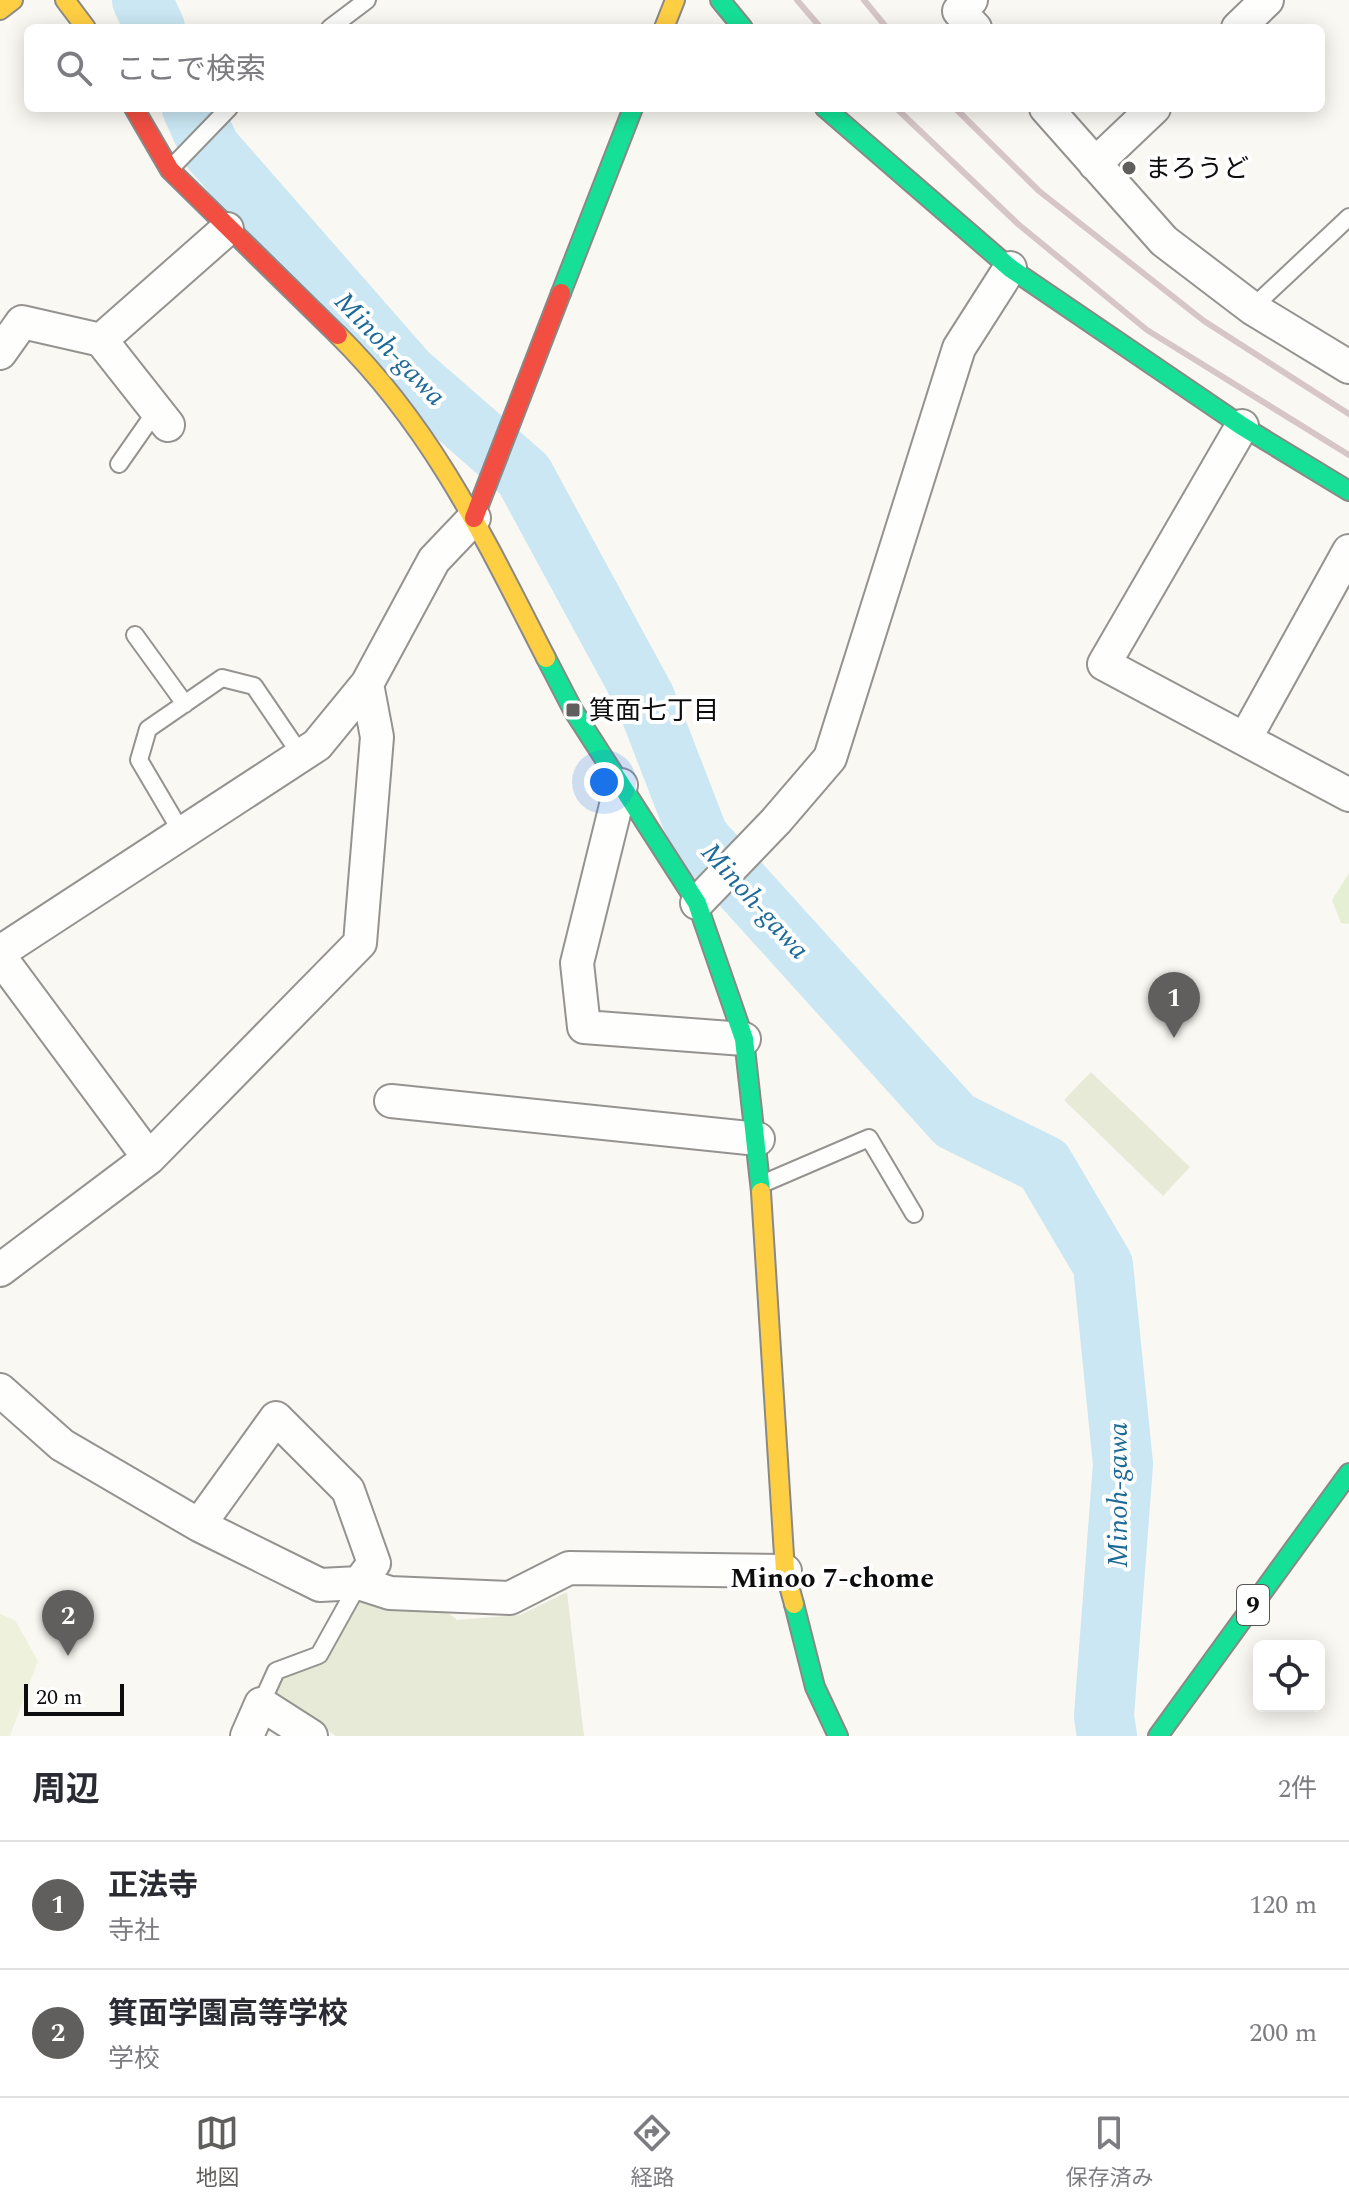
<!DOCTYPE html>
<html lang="ja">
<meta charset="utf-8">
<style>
:root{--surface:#fff;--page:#f2f2f3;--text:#2b2b33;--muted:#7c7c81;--line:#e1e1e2;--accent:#605f5d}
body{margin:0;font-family:Spectral,"Noto Sans JP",serif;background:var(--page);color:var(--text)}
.controls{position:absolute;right:24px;bottom:24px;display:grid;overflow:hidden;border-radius:12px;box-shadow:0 4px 20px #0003}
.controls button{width:72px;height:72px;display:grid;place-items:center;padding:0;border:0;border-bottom:2px solid var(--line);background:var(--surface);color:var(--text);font:40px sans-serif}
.scale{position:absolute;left:24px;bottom:20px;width:100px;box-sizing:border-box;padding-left:8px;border:4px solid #0d0d0d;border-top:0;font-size:22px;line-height:28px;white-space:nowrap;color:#0d0d0d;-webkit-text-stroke:6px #fff;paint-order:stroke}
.you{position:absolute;left:604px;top:782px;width:28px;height:28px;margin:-20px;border:6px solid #fff;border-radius:50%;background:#1a73e8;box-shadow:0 0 0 12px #1a73e833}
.badge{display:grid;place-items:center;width:52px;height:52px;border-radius:50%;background:var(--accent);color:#fff;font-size:26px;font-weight:700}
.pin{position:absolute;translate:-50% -66px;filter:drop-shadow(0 2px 4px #0008)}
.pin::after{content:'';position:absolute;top:42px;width:28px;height:24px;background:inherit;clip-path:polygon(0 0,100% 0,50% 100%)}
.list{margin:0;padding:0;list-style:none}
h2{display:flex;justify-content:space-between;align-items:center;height:104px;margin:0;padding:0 32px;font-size:34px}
h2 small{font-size:26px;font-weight:400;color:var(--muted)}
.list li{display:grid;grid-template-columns:52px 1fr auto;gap:24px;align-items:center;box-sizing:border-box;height:128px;padding:0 32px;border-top:2px solid var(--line)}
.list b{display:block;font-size:30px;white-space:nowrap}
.list p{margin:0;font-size:26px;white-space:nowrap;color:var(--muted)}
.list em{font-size:26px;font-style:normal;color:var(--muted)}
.icon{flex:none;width:44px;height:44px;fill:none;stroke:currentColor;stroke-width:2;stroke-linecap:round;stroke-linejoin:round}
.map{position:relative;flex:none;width:1349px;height:1736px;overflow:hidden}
.search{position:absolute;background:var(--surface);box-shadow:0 4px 20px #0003;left:24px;right:24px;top:24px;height:88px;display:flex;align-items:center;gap:20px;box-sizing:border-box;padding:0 28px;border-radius:12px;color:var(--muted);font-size:30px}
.sheet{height:360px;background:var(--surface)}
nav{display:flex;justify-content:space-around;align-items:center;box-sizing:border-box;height:112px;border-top:2px solid var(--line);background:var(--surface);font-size:22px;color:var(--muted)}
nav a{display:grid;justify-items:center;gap:4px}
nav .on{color:var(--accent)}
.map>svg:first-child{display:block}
</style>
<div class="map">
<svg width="1349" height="1736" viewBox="0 0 1349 1736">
<rect width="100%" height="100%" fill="#faf8f2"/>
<path fill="#e5efd3" d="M1349,873v51l-8,-1 -9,-23z"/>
<path fill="#e7ead7" d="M1091,1072l99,95 -27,29 -99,-96z
M567,1592l17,144h-248l-64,-43 11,-19 40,-10 36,-64h74l24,20 63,-5z"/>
<path fill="#eef2dd" d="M0,1614l15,6 23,41 -28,75h-10z"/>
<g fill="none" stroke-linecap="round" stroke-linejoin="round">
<path stroke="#cae7f3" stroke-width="60" d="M142,0l13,28
M192,108l18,40 197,225 117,102 121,223 54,140 256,283 89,44 59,100 20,199 -19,252 3,20"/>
<defs>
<path id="lane" d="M330,28l37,-28
M172,167l57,-59
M1252,308l97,-91
M119,464l37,-53
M135,635l50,69
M182,833l-43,-73 9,-31 74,-51 32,8 47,69
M762,1184l107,-46 45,76
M261,1704l15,-33 43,-16 40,-72"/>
<path id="street" d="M971,0l-12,11 16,17
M1238,28l29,-28
M1046,108l118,133 88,67 97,59
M1095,164l59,-56
M101,340l67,85
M0,353l22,-31 79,18 126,-111
M1242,426l-138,238 245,131
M1245,739l104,-188
M621,785l-44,178 7,64 160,12
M697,903l79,-82 54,-63 129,-410 51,-80
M0,952l317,-207 50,-61 67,-124 40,-42
M0,957l149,201
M391,1101l367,38
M0,1270l149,-112 211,-215 17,-206 -10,-53
M0,1390l62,55 137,80 121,60 39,-2 31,10 120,5 59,-30 216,3
M199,1525l77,-107 72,72 26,73 -15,20
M247,1736l14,-32 50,32"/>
<path id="fast" d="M720,0l23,28
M825,108l185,160 232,158 107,65
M561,293l72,-185
M546,658l27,52 124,193 47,136 17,153
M794,1604l21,83 23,49
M1158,1736l191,-263"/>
<path id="slow" d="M65,0l21,28
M0,10l13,-10
M664,28l11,-28
M338,335c96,95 148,206 208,323
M761,1192l24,379 9,33"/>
<path id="jam" d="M134,108l36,62 168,165
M474,518l87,-225"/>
</defs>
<use href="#lane" stroke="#949390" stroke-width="20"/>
<use href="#street" stroke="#949390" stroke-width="36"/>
<use href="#fast" stroke="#8a8987" stroke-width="22"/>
<use href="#slow" stroke="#8a8987" stroke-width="22"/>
<use href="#jam" stroke="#8a8987" stroke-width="22"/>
<use href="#lane" stroke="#fefefd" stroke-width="16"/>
<use href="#street" stroke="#fefefd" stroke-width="32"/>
<use href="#fast" stroke="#16e098" stroke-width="18"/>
<use href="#slow" stroke="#ffcf43" stroke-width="18"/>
<use href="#jam" stroke="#f24e42" stroke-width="18"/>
<path stroke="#d6c6c7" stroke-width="6" d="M797,0l24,28
M864,0l23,28
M896,108l122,116 129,106 202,125
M955,108l84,83 165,130 145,93"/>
</g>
<g fill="#605f5d" stroke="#fff" stroke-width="3">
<circle cx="1129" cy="168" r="8"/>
<rect x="565" y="702" width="16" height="16" rx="4"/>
</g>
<g text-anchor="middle" stroke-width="8" stroke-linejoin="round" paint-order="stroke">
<rect fill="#fff" stroke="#565656" stroke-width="2" x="1237" y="1585" width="32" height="40" rx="6"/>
<g font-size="24" font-weight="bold" fill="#0d0d0d">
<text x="1253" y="1613">9</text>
</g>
<g font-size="26" fill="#0d0d0d" stroke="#fff" text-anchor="start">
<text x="1145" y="177">まろうど</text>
<text x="589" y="719">箕面七丁目</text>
</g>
<g font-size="28" font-style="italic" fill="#1d6a98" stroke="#fff">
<text transform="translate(391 348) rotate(46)" y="10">Minoh-gawa</text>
<text transform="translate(756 900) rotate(48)" y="10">Minoh-gawa</text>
<text transform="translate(1117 1495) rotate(-90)" y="10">Minoh-gawa</text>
</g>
<g font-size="28" font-weight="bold" fill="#0d0d0d" stroke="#fff">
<text x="832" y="1587">Minoo 7-chome</text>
</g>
</g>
</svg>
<div class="controls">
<button><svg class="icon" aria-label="locate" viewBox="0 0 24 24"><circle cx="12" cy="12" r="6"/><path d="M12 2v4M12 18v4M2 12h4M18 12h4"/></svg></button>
</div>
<div class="scale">20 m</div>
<div class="you"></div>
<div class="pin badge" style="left:1174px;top:1038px">1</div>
<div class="pin badge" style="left:68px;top:1656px">2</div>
<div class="search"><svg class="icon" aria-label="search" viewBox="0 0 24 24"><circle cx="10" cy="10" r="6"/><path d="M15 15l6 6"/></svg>ここで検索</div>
</div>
<section class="sheet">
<h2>周辺<small>2件</small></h2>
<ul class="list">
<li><span class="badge">1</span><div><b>正法寺</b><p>寺社</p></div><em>120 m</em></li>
<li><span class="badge">2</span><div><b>箕面学園高等学校</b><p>学校</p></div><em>200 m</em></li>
</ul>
</section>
<nav>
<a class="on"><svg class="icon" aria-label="map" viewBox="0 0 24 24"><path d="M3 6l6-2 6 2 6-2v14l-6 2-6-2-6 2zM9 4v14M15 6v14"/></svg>地図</a>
<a><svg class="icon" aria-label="directions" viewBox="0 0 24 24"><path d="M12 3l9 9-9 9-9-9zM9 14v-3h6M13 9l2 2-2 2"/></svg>経路</a>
<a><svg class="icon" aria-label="saved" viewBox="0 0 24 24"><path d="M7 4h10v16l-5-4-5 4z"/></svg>保存済み</a>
</nav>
